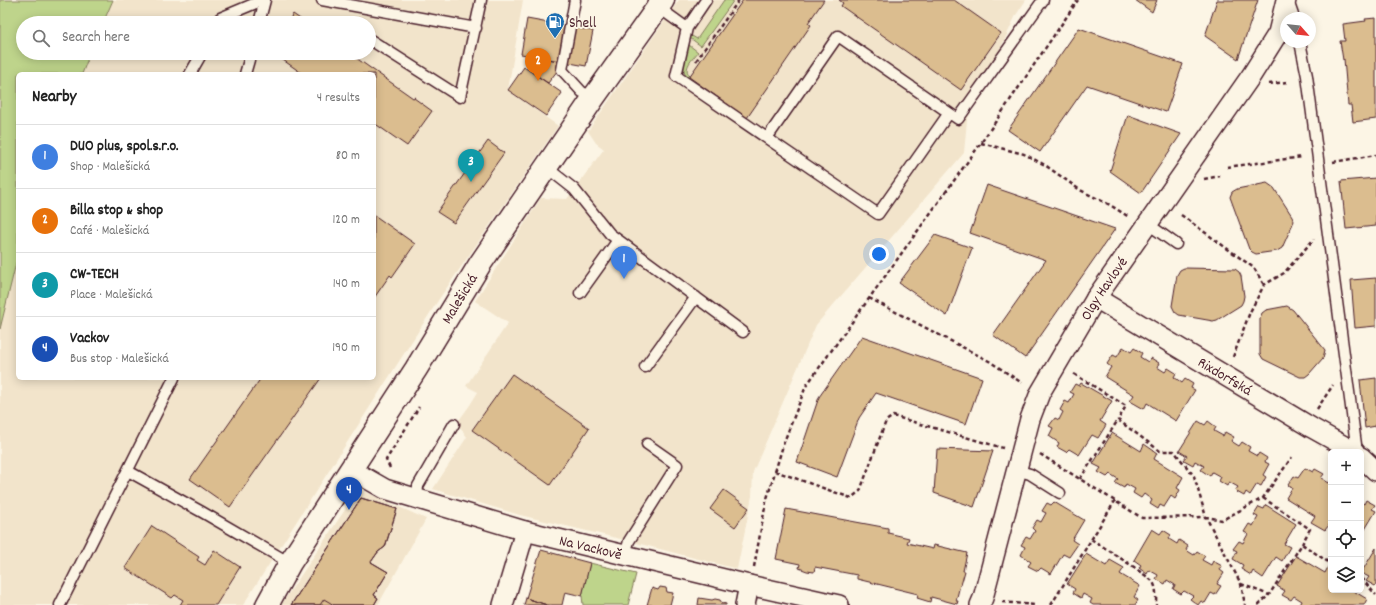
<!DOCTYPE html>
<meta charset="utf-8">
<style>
:root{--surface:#fff;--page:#f6f6f6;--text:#222;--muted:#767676;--line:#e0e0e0;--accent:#111827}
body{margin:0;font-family:Dekko,sans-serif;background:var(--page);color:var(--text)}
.controls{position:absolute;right:12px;bottom:12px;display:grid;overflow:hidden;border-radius:6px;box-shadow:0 2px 10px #0003}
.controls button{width:36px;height:36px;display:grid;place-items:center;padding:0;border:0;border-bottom:1px solid var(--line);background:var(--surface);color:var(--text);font:20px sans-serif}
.compass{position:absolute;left:1280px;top:12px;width:36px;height:36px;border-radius:50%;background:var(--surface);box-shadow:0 2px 10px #0003;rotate:117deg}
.you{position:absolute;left:879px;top:254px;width:14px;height:14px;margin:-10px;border:3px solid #fff;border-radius:50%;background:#1a73e8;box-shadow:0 0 0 6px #1a73e833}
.badge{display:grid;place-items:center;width:26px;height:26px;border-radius:50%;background:var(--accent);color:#fff;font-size:13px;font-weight:700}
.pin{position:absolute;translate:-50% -33px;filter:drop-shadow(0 1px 2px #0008)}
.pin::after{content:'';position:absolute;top:21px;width:14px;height:12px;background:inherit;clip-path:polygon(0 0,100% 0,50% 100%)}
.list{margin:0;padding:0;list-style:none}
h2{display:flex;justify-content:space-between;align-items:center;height:52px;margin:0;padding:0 16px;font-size:17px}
h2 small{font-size:13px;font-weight:400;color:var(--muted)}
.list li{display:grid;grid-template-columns:26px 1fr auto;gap:12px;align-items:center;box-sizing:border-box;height:64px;padding:0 16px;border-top:1px solid var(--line)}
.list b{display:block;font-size:15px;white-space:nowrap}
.list p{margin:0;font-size:13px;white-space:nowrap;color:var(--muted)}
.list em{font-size:13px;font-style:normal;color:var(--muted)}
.icon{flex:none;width:22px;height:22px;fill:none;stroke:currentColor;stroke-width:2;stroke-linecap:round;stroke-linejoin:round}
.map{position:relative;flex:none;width:1376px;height:605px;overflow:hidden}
.search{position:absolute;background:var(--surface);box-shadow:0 2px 10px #0003;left:16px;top:16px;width:360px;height:44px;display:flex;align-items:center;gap:10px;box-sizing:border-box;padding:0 14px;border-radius:22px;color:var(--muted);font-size:15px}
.panel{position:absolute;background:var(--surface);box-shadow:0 2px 10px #0003;left:16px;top:72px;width:360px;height:308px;border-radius:6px}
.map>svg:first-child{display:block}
</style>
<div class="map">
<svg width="1376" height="605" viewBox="0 0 1376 605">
<rect width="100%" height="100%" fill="#fcf5e5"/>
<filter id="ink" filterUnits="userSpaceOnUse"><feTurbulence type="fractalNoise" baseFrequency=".025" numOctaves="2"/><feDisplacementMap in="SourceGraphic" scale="8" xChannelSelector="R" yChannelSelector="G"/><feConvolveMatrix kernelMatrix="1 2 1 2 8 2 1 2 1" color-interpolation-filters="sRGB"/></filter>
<g filter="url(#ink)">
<path fill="#f2e4cb" d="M113,0h410l-15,90 50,36 -119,173 -196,306h-243v-276l18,-74v123h356v-304h-292l8,-21h279v-30h-266z
M679,0h347l-10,15 -49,105 -3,33 -148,172 -63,147 -1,24 -15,73 -108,-28 -109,-26 -87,-26 34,-52 -10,-14 13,-18 8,-13 -12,-6 42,-63 -33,-22 66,-103 26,1 37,-50 -8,-6 -8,-12z
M359,489l67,30 -48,86h-97z"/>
<path fill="#bed48b" stroke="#847a5b" d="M0,0h113l-10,23h-80v30h67l-8,21h-64v181l-18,74z
M724,0h10l-33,46 -11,-8 2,-2 5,3z
M689,45l9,7c-5,7 -16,16 -8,24l-2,3c-8,-8 -3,-24 1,-34z
M590,563l46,11 -8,31h-45l-1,-9z"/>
<path fill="#dbbd8f" stroke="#4a1f2b" d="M743,0h81l-16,23 3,2 -64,93 -58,-41z
M839,0h115l47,33 -40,57 -120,-84 2,-3z
M1135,0h22l-5,12z
M1217,0h41l-20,59 -33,-23z
M293,14l13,9h-19z
M1376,18v101l-23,3 -2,-17h-3l-4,-46 -1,1 -3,-19h5l-2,-17 23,-3 -1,-2z
M527,19l66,12 -7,35 -65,-12z
M1079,28l104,36 -17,48 -79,-27 -47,67 -32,-22z
M273,53h76l64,45 2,-1 -1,1 18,13 -25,35 -33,-23v-49h-71z
M543,58l21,4 -16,21 -15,-10z
M524,67l38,26 -16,23 -38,-26z
M1128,115l53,19 -40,59 -31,-22z
M488,141l16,12 -50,70 -17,-11z
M1376,178v48l-30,3 -5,-48z
M1267,183l7,5 18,28 2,5 -12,27 -5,3 -21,3 -4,-2 -3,-3 -19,-52 2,-5 5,-3z
M987,185l128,44 -90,129 -32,-23 53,-75 -76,-27z
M374,215l41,29 -23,33 -2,-2 -16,23z
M935,235l37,13 -25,68 -48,-33z
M1184,268l51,1 4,3 2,4 3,20 -1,5 -2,4 -24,15 -4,1 -34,-6 -4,-3 -3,-6 5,-31 3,-5z
M1376,278v48l-21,2 -4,-48z
M1287,306l6,4 32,40 -2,8 -14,16 -4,3h-5l-37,-18 -3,-5v-36l2,-5 4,-3z
M862,336l120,42 -16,46 -90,-31 -17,25 -22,59 -40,-15 22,-65z
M1123,347l8,5 3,-4 8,5 -2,4 8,5 3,-4 8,5 -2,4 8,5 3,-4 8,5 -2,4 8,6 3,-4 8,5 -2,4 4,2 -19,31 -29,-18 -3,6 -14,-8 4,-6 -29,-18 6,-10 -4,-3 6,-9 4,2z
M512,374l77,54 -39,57 -78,-55z
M261,378h60l-91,129 -40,-28z
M1376,378v48l-11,2 -5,-48z
M1081,383l31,18 -12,20 6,4 -8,13 -6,-3 -13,20 -10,-6 -3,3 -9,-5 2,-4 -10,-7 4,-8 -4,-2 6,-8 4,2 4,-8 -3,-2 5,-9 4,2 5,-9 -4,-2 5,-8 4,2z
M1198,421l7,4 3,-4 8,6 -2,4 9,5 2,-4 9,5 -3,4 8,5 3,-4 8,5 -2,4 9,5 2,-3 8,5 -2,4 4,2 -6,11 3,2 -5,9 -4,-2 -7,11 -4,-3 -2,4 -9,-5 3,-4 -9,-5 -2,4 -8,-5 2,-4 -9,-5 -2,4 -9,-6 3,-4 -9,-5 -2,4 -9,-5 3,-4 -8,-5z
M1112,433l29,18 3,-7 13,9 -3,6 29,18 -6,11 3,2 -5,9 -4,-3 -7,11 -4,-2 -2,4 -8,-5 2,-4 -8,-6 -3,4 -8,-5 2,-4 -9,-5 -2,4 -9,-5 3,-4 -8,-5 -3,3 -9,-5 3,-4 -8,-4z
M937,449l56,2 -19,56 -40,-14z
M1305,468l8,4 2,-3 9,5 -3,4 8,5 2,-3v46l-2,-1 -4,5 -14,-8 4,-6 -29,-18 6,-10 -4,-3 6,-9 4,2z
M724,490l25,18 -14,19 -25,-18z
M361,498l36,11 -12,38 -7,5 -7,10 17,10 -14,23 4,3 -4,7h-40l-10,-6 -4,6h-29z
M361,498l36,11 -12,38 -7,5 -7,10 17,10 -14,23 4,3 -4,7h-83z
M1366,500l9,5 -3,4 4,2 -15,25v-34l3,2z
M1054,502l30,18 -12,20 6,4 -9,13 -6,-3 -12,20 -10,-6 -3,3 -10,-5 3,-4 -10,-7 4,-8 -4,-2 5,-8 4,2 5,-8 -3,-3 5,-8 4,2 5,-9 -4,-2 5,-8 4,2z
M1266,505l30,19 -12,20 6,3 -8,14 -6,-4 -13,21 -10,-7 -2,4 -10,-6 2,-4 -10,-6 4,-8 -4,-2 6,-8 4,2 5,-9 -4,-2 5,-8 4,2 5,-9 -4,-2 5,-8 5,2z
M786,509l102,19v5l21,5 -2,5 26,6 1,-4 33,8 -4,18h2l-4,14h-1l-4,16h2l-1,3 -26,-7 -1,5 -13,-4 1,-4 -61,-15v-4l-42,-8 -1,5 -7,-1 -8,-3 1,-4 -24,-5z
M152,526l47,31 -2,3 8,5 9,-15 26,17 -24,38h-36l3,-5 -8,-5 -3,3 -47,-30z
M1152,529l8,5 3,-4 8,5 -2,4 8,5 2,-4 9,6 -2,4 8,5 3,-4 8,5 -3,4 9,5 2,-4 9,5 -2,4 4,3 -7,11 4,2 -6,9 -4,-2 -6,10 -4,-2 -3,4 -8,-6 3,-3 -9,-5 -3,3 -8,-5 2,-4 -8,-5 -2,4 -9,-5 2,-4 -9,-5 -2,4 -8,-6 2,-3 -7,-5z
M1376,548v36l-1,2 -9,-5 3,-4 -8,-4z
M541,550l49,13 -8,33 -17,-4 -3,13h-15l-21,-7z
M1086,554l20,12 4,-6 14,8 -4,6 20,12 -6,11 4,3 -3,5h-42l-3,-2 2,-4 -9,-5 -2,4 -8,-5 2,-4 -8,-5z
M1296,556l29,17 3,-6 3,2v21h21l15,9 -3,6h-64l2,-4 -8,-5 -3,4 -9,-5 3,-4 -8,-5z
M660,587l6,1 1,4 6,1 -3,12h-23l5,-17 6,2z
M526,598l21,7h-23z
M699,598l13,2 3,-1 5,1 2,3 4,1v1h-28z"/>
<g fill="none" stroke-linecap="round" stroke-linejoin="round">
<defs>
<path id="lane" d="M322,0l154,28
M575,0l-13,70 20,22 12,5
M1288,1l6,17
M658,7l29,21 19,-28
M218,23l2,-5 43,-18
M259,23l6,-23
M687,28l-11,48 202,138 71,-101
M369,39l91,58 21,-97
M1300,42l7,34 50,376
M190,74l12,-21
M245,74l6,-21
M767,138l71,-102 120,83 85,-119
M546,167l28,22 36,45 133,98
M1148,224l28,20
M580,293l38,-53
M645,367l51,-70
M1016,470l14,4 30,19
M128,471l74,41 88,51
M417,498l1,-12 36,-62
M625,555l4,-14 48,-76 -30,-21
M60,605l114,-227"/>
<g id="street">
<path id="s1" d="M1096,298l216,130 43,24"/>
<path d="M1361,457l15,14"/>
<path id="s2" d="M350,469l35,20 140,42 224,54 90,20"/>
<path d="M503,605l22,-74"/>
<path d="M745,605l4,-20"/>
<path id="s3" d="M980,605l3,-7 47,-179 10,-26 56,-95 155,-222 27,-43 8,-33"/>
</g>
<g id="secondary">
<path id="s4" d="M267,605l23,-42 126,-194 64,-105 114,-167 69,-97"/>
</g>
</defs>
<use href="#lane" stroke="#4a1f2b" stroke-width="13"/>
<use href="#street" stroke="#4a1f2b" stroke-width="22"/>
<use href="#secondary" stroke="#4a1f2b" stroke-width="25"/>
<path stroke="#4a1f2b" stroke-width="2.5" stroke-dasharray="4 3" stroke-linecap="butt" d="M696,61l43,-61
M1269,84l19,-2
M981,143l43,11 21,11 35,25 30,15 19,12
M1333,162l43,-7
M1227,167l75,-10
M1204,179l16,-3
M1181,215l73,53 10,17
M869,298l120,63 33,22
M1233,357l17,-45 14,-27 20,-12 30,-34
M1074,374l52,32 -8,14 42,31h14l20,25 12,41 16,3 41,-22 29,-41
M1317,409l16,-24
M1040,454l102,64 64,-1 35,67 4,21
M390,468l-4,-8 33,-53
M775,471l76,27 9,-7 26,-70 7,-5 110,32
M1080,479l38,-59
M1263,498l47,31 -8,15
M1091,539l43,28c5,5 15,10 19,15 4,6 3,16 3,23
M754,567l12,-65 18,-60 22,-56 175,-243 97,-143
M1361,578l15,17
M1241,584l28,11 33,-51 29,20
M1002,602l33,3
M1051,605l64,-104
M1258,605l11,-10"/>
<use href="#lane" stroke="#fcf5e5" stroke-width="10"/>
<use href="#street" stroke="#fcf5e5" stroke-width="19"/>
<use href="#secondary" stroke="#fcf5e5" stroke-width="22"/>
</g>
</g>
<defs>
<symbol id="fuel-pin" viewBox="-11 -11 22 30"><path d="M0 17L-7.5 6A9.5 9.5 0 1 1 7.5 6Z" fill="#1f6fb2" stroke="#fcf5e5"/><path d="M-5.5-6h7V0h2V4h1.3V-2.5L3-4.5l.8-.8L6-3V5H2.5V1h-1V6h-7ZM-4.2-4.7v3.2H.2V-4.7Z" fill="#fff"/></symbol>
</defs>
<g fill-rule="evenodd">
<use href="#fuel-pin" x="544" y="11" width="22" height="30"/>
</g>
<g text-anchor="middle" stroke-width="4" stroke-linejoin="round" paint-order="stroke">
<g font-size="15" fill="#4a1f2b" stroke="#fcf5e5" text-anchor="start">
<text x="569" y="27">Shell</text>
</g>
<g font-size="15" fill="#4a1f2b" stroke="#fcf5e5">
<text dy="5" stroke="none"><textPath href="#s3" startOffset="343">Olgy Havlové</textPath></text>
<text dy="5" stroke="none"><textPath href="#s4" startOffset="362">Malešická</textPath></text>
<text dy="5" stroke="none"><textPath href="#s1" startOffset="151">Rixdorfská</textPath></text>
<text dy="5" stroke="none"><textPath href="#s2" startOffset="254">Na Vackově</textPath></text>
</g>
</g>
</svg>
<div class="controls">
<button>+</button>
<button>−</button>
<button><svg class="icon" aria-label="locate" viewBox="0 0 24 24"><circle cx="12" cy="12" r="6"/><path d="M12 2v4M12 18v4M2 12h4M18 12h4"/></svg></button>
<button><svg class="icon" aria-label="layers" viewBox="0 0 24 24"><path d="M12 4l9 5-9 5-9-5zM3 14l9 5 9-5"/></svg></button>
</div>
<svg class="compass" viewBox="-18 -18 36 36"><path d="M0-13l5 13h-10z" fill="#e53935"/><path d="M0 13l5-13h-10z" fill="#767676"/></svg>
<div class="you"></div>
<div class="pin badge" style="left:624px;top:279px;background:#3f7fe0">1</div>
<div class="pin badge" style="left:538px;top:81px;background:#e8710a">2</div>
<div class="pin badge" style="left:471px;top:182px;background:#0f9aa8">3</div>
<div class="pin badge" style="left:349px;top:510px;background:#1a4fb4">4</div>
<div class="search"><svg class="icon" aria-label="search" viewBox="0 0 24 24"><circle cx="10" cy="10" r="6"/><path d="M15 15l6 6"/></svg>Search here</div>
<section class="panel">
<h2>Nearby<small>4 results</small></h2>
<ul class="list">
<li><span class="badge" style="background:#3f7fe0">1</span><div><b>DUO plus, spol.s.r.o.</b><p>Shop · Malešická</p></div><em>80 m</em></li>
<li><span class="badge" style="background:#e8710a">2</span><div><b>Billa stop &amp; shop</b><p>Café · Malešická</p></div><em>120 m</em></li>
<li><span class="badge" style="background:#0f9aa8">3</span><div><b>CW-TECH</b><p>Place · Malešická</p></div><em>140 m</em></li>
<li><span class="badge" style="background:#1a4fb4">4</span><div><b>Vackov</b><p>Bus stop · Malešická</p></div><em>190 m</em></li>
</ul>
</section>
</div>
